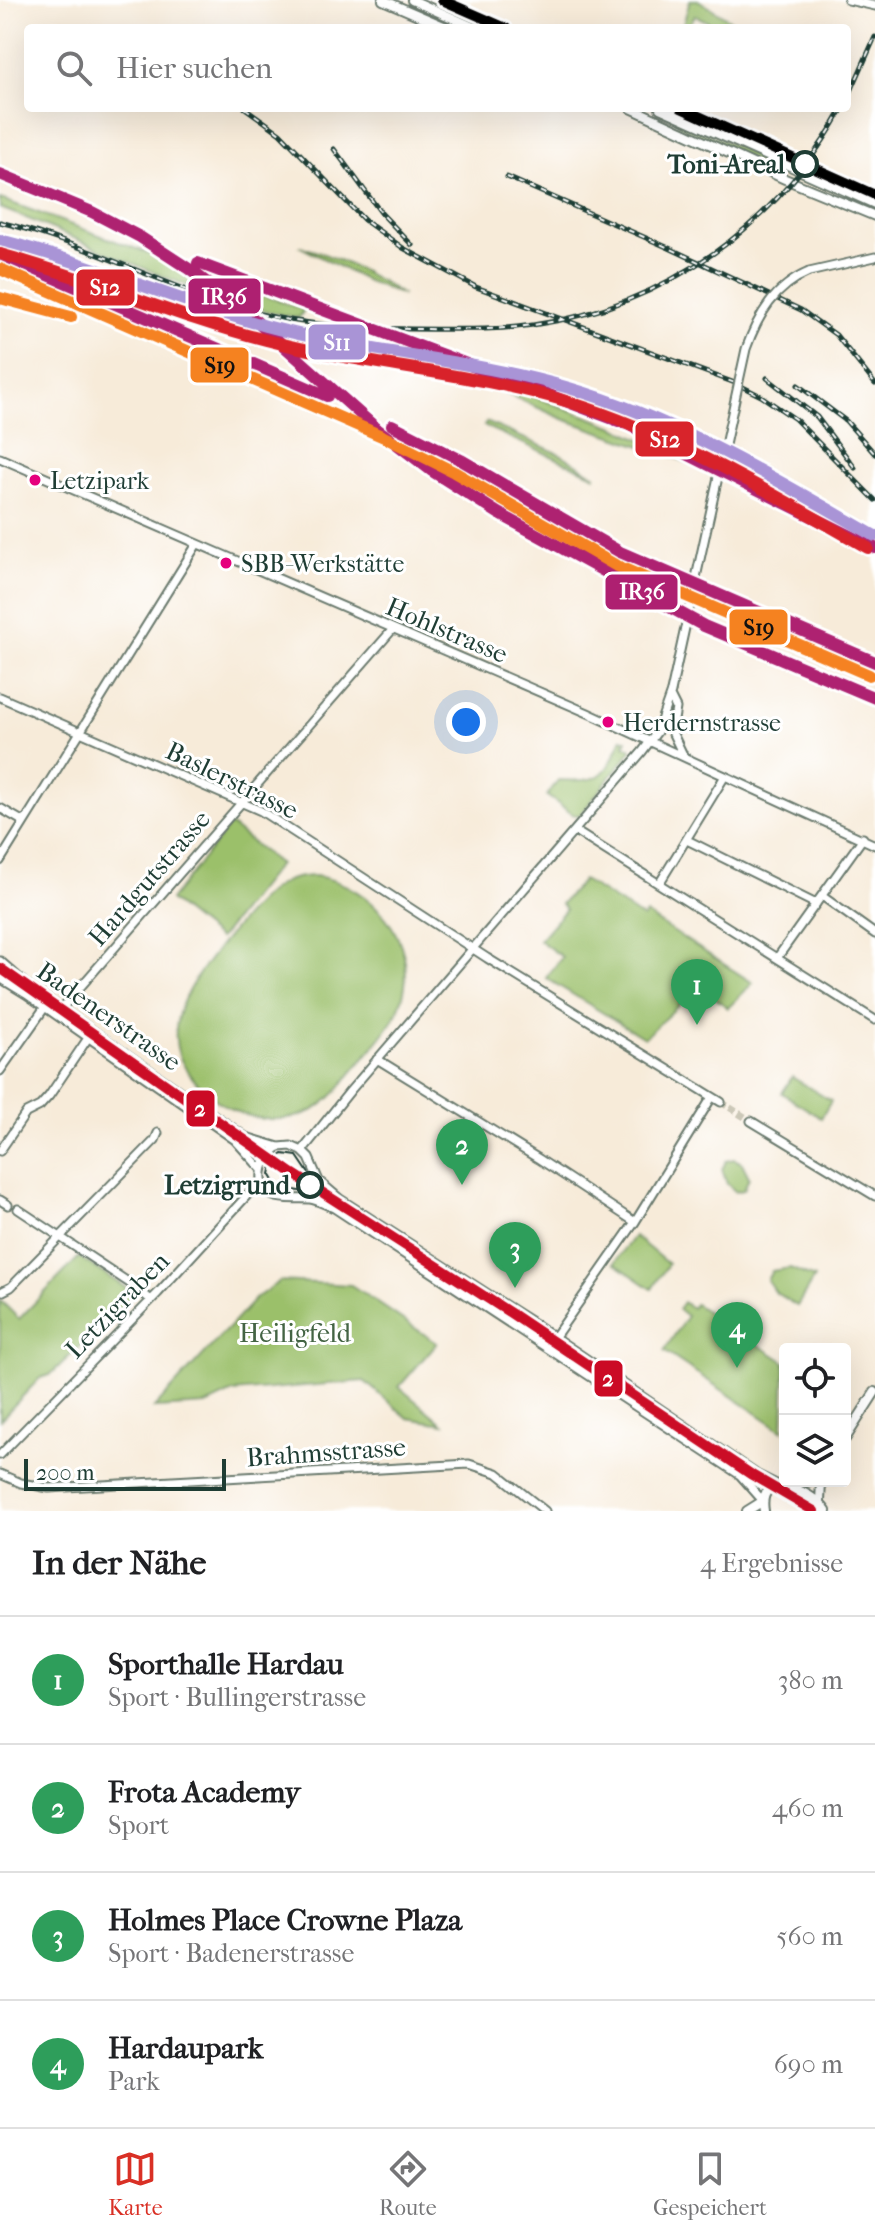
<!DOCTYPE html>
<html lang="de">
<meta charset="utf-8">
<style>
:root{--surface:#fff;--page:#f6f6f6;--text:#202124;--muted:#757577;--line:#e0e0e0;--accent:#d93025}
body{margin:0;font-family:"IM FELL French Canon",serif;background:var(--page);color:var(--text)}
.controls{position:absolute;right:24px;bottom:24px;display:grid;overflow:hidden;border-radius:8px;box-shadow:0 8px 32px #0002}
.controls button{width:72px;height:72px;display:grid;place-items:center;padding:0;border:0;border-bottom:2px solid var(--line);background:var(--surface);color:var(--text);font:40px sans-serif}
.scale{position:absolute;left:24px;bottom:20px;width:202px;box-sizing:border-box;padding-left:8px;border:4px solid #1f3d34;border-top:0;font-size:22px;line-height:28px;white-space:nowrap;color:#1f3d34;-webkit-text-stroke:6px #fff;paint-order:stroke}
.you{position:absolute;left:466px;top:722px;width:28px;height:28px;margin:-20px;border:6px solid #fff;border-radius:50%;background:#1a73e8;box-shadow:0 0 0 12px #1a73e833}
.badge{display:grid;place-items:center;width:52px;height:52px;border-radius:50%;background:var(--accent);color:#fff;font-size:26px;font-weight:700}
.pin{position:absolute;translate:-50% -66px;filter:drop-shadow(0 2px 4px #0008)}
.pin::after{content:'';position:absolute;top:42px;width:28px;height:24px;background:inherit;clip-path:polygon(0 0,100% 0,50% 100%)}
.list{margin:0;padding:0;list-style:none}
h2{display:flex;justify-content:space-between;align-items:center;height:104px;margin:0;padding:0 32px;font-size:34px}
h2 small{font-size:26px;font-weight:400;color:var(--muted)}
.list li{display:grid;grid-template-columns:52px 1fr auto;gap:24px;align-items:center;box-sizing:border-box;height:128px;padding:0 32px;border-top:2px solid var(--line)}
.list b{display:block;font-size:30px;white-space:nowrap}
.list p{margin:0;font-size:26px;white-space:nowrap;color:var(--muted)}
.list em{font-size:26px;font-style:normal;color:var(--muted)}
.icon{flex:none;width:44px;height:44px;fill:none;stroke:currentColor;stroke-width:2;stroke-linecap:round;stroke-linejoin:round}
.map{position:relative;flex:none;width:875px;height:1511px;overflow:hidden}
.search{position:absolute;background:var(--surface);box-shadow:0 8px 32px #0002;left:24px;right:24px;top:24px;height:88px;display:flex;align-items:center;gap:20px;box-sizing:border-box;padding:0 28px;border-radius:8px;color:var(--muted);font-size:30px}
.sheet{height:616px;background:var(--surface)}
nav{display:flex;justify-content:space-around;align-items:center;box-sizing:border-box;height:112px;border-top:2px solid var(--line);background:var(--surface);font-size:22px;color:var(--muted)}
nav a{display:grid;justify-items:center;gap:4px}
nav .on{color:var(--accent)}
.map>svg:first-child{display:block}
</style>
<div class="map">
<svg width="875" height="1511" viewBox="0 0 875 1511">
<rect width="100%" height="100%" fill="#fff"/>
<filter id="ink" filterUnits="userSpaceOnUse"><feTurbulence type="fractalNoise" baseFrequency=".0125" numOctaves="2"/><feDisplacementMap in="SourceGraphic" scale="16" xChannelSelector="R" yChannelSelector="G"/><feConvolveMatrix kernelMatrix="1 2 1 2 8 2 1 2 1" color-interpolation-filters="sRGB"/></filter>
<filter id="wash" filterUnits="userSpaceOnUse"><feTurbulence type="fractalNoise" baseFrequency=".006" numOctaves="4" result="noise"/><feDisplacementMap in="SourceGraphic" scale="32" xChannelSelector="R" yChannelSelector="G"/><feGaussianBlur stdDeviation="1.8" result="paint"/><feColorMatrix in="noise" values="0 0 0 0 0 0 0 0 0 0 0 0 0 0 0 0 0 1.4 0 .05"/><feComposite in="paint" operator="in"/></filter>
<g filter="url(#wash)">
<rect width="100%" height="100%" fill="#f7ebd9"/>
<path fill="#9bc06a" stroke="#5d7e4f" stroke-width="2" d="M690,0h8l40,25 -1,3h-18l-24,-13 -7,13h-6z
M679,121l81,36 4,4 -5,1 -82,-36z
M0,199l9,3 295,108 -5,8c-105,-19 -199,-73 -299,-110z
M299,246c39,11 70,27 104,49l-34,-13z
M0,254l27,8 -2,7 72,34 -35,-12 -62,-15z
M436,362l12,2 167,63 84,39 -136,-47z
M486,422l76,33 34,21 -112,-50z
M622,738l5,2 -2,5 6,4 -2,5 -49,61h-6l-27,-19 11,-16c44,2 47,-2 64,-42z
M230,825l49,39 -60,75 -49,-39z
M316,876c56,9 104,65 86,123 -7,25 -27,45 -43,65 -9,10 -18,23 -28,33 -34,33 -87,27 -121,-2 -17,-14 -33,-32 -34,-55 -2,-18 5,-36 14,-52 13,-23 64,-87 86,-101 12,-9 26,-11 40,-11z
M583,880l60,38 3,-4 107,69 -25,25 -37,-29h-5l-6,25 -36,34 -98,-60 16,-21 -23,-17 27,-31 -5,-5z
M792,1077l39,24 -10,17 -39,-25z
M734,1159l8,4 7,14 -5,13 -8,2 -9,-8 -5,-15 4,-8z
M634,1236l34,28 -16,25 -38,-26z
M79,1257l56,37 -85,81 -10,3 -40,42v-120l19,19z
M790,1268l24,10 -17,28 -21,-13 -9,-13 5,-9z
M280,1281l71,4 86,58 -38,44 44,37 -35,-6 -44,-37 -131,11 -27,13 -52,3 102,-110z
M683,1302l9,6 3,-4 90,58 -2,69 -119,-80 23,-35 -9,-7z"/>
</g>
<g filter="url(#ink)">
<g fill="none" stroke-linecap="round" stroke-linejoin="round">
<path stroke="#ccc8b8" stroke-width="7" stroke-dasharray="7 3.5" stroke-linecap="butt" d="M721,1102l30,19"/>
<defs>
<path id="minor" d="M848,0l27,6
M809,272l66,-15
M0,458l588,255 287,132
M670,696l6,12 -4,24 12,25
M0,697l261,114 226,147 234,144
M0,808l24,14
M575,831l300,189
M687,840l129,64
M0,861l197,-317
M659,884l66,-108
M822,896l53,38
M777,958l86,-120
M0,961l24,21 222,155 33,10 12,-1 11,5 7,7 10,23 21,18 198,127 220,149 20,10
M0,978l26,16 209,146 27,30
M62,1008l331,-379
M377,1059l162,100 96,63
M0,1071l45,-64
M751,1121l124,75
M279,1147c-10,6 -16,14 -17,26 -3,33 31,24 48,26 7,1 16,6 24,9l406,267 23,26
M0,1151l26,-38 14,-7 9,-10 39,-58
M302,1151l48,-60 292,-339 15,-20 14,-40
M0,1200l8,5
M18,1209l116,77 17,14
M3,1291l8,-4 144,-147 3,-7
M554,1338l81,-116 77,-125
M0,1455l158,-162 94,-103 11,-6
M0,1474l21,9 28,5 420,-24 28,9 48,38"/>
<path id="major" d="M383,0l65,28
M412,0l63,28
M631,108l154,71 90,37
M660,108l215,96
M845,1439l30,-47
M791,1486l19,-5
M820,1502l1,-21
M747,1511l16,-10
M764,1511c-7,-44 48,-21 62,0"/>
</defs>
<use href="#minor" stroke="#6b7a6e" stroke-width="11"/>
<use href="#major" stroke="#6b7a6e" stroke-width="12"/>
<use href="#minor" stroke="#fff" stroke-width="7"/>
<use href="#major" stroke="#fff" stroke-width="8"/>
<path stroke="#1f3d34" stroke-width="2" d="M335,1201l-17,-14 -21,-31 -14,-2 -10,7 -3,13 8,13 38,7 27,15"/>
<defs>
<path id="rail" d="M847,100l28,-63
M245,108l35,25 84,87 39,28 73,39 259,96 26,13 34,23 80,81
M334,149l48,65 30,31
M507,177l162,71 132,62 35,25 39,49
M0,222c88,22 169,67 256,91 51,13 104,15 156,16 40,0 81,2 121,-4 133,-19 245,-100 310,-217
M767,378l50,39 38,51
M798,385l48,36 29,33
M823,647l52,21"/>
</defs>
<use href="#rail" stroke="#1f3d34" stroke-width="5"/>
<use href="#rail" stroke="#fff" stroke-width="2" stroke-dasharray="6" stroke-linecap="butt"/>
<defs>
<path id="minor-bridge" d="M671,692l75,-343c12,-34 29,-63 63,-77"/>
</defs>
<use href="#minor-bridge" stroke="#6b7a6e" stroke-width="11" stroke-linecap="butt"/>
<use href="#minor-bridge" stroke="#fff" stroke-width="7"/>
<defs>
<path id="rail-1" d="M0,174l92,38 48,25 49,32 59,45 129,115 55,42 66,42 206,113 171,72
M0,254l327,142
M198,263l431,162 246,123
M392,425l69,35 159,92 255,110"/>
<path id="rail-2" d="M0,269l384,168 70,35 161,93 254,110
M0,298l71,19"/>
<path id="rail-3" d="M0,240c90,23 176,61 266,86 100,27 204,33 303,62 110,32 208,92 306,148"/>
<path id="rail-4" d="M0,254c90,24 175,63 266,86 99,26 204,32 303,62 106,33 202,91 299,146"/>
</defs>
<use href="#rail-1" stroke="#fff" stroke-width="18"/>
<use href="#rail-2" stroke="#fff" stroke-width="18"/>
<use href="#rail-3" stroke="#fff" stroke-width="18"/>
<use href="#rail-4" stroke="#fff" stroke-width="18"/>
<use href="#rail-1" stroke="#ae2071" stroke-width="12"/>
<use href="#rail-2" stroke="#f58220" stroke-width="12"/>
<use href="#rail-3" stroke="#a994d6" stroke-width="12"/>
<use href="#rail-4" stroke="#d8242b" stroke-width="12"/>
<defs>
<path id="tram-1" d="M0,968l292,205 220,141 240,161 62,36"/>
<path id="tram-2" d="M442,0l64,28
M681,108l194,87"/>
</defs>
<use href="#tram-1" stroke="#fff" stroke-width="16"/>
<use href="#tram-2" stroke="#fff" stroke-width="16"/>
<use href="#tram-1" stroke="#cb0a25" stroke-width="10"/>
<use href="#tram-2" stroke="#000" stroke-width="10"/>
</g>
</g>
<g fill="#fff" stroke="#1f3d34" stroke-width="4">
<circle cx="805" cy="164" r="12"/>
<circle cx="310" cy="1185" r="12"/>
</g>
<g fill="#e5007d" stroke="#fff" stroke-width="3">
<circle cx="35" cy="480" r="7"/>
<circle cx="226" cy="563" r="7"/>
<circle cx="608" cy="722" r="7"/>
</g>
<g text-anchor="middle" stroke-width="6" stroke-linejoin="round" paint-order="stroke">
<g font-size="24" fill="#1f3d34" stroke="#fff" text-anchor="start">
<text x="50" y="489">Letzipark</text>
<text x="241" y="572">SBB-Werkstätte</text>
<text x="623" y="731">Herdernstrasse</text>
</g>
<g font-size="26" font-weight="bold" fill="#1f3d34" stroke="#fff" text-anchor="end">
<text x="785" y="173">Toni-Areal</text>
<text x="290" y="1194">Letzigrund</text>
</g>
<g font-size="26" fill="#1f3d34" stroke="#fff">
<text transform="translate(447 630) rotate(23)" y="9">Hohlstrasse</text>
<text transform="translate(232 780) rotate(26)" y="9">Baslerstrasse</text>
<text transform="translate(149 878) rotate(-49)" y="9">Hardgutstrasse</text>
<text transform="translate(109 1016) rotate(35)" y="9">Badenerstrasse</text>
<text transform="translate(117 1305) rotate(-46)" y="9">Letzigraben</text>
<text transform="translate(326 1452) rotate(-4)" y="9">Brahmsstrasse</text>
</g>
<g font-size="26" fill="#446444" stroke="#fff">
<text x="295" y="1342">Heiligfeld</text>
</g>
</g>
<g stroke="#fff" stroke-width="3">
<rect x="75" y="268" width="61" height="39" rx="8" fill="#d8242b"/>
<rect x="187" y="277" width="75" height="38" rx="8" fill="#ae2071"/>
<rect x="307" y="323" width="60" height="38" rx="8" fill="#a994d6"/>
<rect x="189" y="346" width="61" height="38" rx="8" fill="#f58220"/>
<rect x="634" y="420" width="61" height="38" rx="8" fill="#d8242b"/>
<rect x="604" y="573" width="75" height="38" rx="8" fill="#ae2071"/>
<rect x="728" y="608" width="61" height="38" rx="8" fill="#f58220"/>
<rect x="185" y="1089" width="31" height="39" rx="8" fill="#cb0a25"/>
<rect x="593" y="1359" width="31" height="39" rx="8" fill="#cb0a25"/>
</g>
<g font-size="22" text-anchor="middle" font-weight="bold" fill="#fff">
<text x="105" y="295">S12</text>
<text x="224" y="304">IR36</text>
<text x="337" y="350">S11</text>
<text x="665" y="447">S12</text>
<text x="642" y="599">IR36</text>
<text x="200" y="1116">2</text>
<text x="608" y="1386">2</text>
</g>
<g font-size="22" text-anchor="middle" font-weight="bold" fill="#111">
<text x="220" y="373">S19</text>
<text x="759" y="635">S19</text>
</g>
</svg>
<div class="controls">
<button><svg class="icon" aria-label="locate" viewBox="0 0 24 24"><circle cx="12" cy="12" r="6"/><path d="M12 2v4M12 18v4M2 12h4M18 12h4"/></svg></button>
<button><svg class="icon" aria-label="layers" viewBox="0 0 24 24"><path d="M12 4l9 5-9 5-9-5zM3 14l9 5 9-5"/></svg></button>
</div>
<div class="scale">200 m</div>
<div class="you"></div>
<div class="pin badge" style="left:697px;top:1025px;background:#2e9e5b">1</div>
<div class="pin badge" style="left:462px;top:1185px;background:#2e9e5b">2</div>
<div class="pin badge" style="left:515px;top:1288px;background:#2e9e5b">3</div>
<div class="pin badge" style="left:737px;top:1368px;background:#2e9e5b">4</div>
<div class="search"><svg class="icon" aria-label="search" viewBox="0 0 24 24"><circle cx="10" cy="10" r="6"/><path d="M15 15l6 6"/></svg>Hier suchen</div>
</div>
<section class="sheet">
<h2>In der Nähe<small>4 Ergebnisse</small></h2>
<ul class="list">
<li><span class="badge" style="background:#2e9e5b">1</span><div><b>Sporthalle Hardau</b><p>Sport · Bullingerstrasse</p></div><em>380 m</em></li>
<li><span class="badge" style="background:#2e9e5b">2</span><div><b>Frota Academy</b><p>Sport</p></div><em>460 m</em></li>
<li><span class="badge" style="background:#2e9e5b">3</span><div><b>Holmes Place Crowne Plaza</b><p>Sport · Badenerstrasse</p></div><em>560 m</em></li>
<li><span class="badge" style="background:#2e9e5b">4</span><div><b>Hardaupark</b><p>Park</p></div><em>690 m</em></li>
</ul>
</section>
<nav>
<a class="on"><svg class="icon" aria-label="map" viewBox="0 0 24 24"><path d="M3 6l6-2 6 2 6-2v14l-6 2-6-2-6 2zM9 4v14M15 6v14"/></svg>Karte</a>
<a><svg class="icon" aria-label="directions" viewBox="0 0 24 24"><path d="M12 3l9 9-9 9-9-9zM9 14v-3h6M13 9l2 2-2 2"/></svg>Route</a>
<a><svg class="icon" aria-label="saved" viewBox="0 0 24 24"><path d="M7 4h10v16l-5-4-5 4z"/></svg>Gespeichert</a>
</nav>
